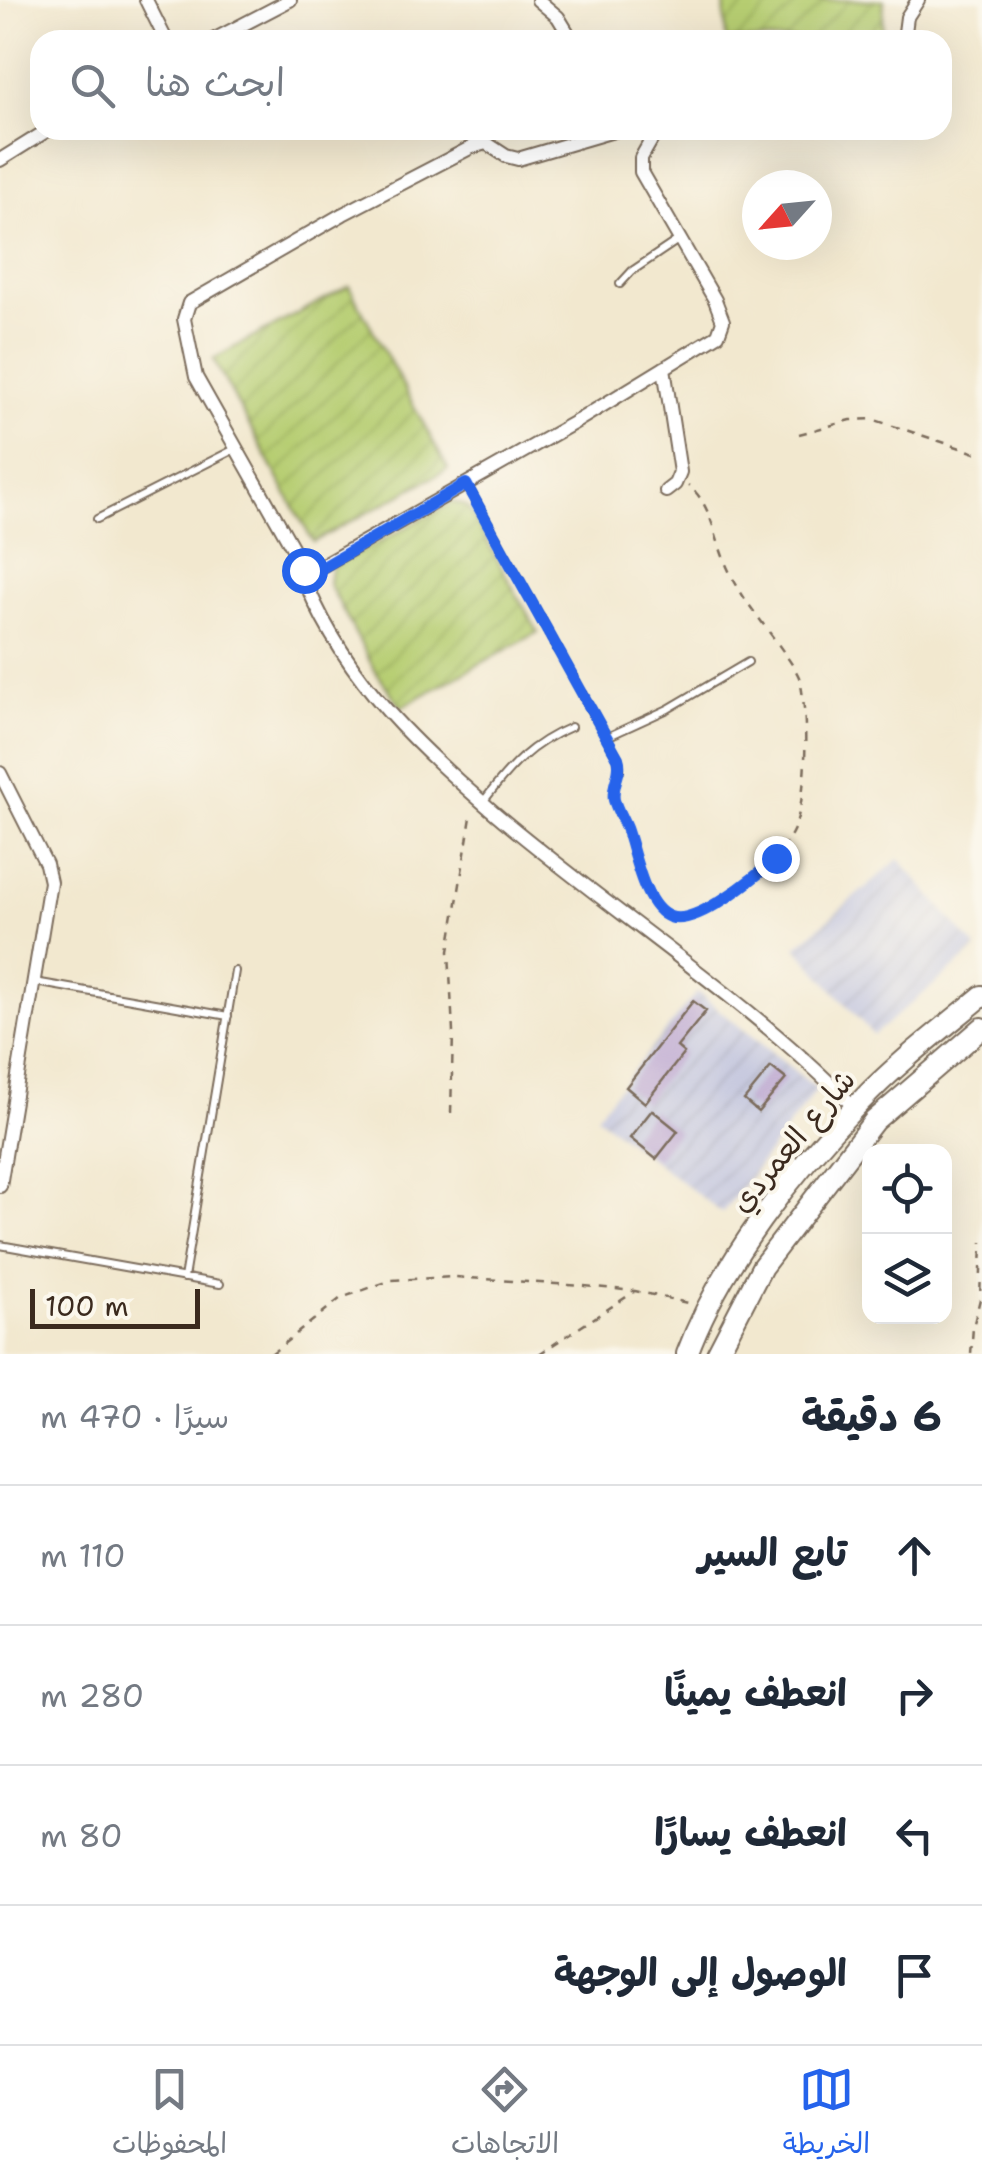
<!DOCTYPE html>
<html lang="ar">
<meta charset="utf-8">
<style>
:root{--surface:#fff;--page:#f6f6f7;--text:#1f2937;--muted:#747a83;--line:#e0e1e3;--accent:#2563eb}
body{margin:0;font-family:"Shantell Sans","Playpen Sans Arabic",sans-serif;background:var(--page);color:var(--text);direction:rtl}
.controls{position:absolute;right:30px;bottom:30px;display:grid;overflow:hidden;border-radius:20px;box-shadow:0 10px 40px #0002}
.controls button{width:90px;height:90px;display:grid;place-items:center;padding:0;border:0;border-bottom:2px solid var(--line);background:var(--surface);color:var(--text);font:50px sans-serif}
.compass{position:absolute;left:742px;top:170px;width:90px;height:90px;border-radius:50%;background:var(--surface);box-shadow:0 10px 40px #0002;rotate:243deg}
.scale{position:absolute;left:30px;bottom:25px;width:170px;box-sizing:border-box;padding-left:10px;border:5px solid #3b2a1e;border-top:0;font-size:28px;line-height:35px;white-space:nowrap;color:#3b2a1e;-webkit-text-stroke:8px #fbf7ec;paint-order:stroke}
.stop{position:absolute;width:30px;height:30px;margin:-22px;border:8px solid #2563eb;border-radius:50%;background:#fff}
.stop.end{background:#2563eb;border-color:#fff;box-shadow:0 2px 10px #0008}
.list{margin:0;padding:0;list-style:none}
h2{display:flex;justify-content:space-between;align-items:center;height:130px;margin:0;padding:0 40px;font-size:42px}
h2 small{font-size:32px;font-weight:400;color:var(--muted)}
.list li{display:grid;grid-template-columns:65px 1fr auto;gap:30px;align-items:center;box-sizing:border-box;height:140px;padding:0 40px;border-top:2px solid var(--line)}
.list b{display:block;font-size:38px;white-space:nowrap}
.list em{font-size:32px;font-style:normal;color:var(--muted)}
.icon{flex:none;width:55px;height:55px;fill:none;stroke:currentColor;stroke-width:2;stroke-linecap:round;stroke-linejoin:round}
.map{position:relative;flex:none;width:982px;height:1354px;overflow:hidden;direction:ltr}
.search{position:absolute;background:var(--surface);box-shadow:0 10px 40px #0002;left:30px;right:30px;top:30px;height:110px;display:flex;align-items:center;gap:25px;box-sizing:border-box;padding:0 35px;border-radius:30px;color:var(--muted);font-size:38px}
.sheet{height:690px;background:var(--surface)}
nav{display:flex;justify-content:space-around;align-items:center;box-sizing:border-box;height:140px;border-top:2px solid var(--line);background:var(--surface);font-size:28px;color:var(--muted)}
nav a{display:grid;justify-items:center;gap:5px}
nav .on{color:var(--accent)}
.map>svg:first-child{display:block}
</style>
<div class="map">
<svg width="982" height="1354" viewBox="0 0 982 1354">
<defs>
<pattern id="industrial-furrows" width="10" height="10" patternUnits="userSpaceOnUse" patternTransform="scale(2.5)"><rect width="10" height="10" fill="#bfc2dd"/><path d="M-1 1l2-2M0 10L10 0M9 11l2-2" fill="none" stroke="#a5a7bd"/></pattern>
<pattern id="garden-furrows" width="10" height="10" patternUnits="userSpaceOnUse" patternTransform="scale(2.5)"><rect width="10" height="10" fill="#b6cd71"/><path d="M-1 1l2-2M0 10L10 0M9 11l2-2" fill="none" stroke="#9db061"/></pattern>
</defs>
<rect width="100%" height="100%" fill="#fbf7ec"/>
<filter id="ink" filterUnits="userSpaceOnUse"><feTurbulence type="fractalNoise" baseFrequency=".01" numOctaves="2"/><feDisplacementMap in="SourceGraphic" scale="20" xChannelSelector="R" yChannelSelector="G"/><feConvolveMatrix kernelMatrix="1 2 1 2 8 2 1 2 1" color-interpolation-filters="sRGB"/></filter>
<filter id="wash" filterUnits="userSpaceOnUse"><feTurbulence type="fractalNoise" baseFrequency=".0048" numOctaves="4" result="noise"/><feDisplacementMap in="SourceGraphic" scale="40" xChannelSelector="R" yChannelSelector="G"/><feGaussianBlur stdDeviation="2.25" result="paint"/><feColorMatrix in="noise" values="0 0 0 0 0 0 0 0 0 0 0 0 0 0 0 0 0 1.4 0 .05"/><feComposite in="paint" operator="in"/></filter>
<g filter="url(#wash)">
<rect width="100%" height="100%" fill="#f2e8cf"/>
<path fill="url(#industrial-furrows)" d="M899,859l78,90 -104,86 -77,-88z
M697,992l120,97 -95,124 -126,-97z"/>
<path fill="url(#garden-furrows)" stroke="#787c48" stroke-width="2.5" d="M724,0h160l-2,40h-156z
M349,286l99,183 -135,73 -100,-183z
M453,502l14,4 71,126 -137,75 -27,-38 -45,-85 2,-16z"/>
<g id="blocks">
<path fill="#b59fce" d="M693,1001l13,10 -29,36 7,6 -39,50 -19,-16z
M771,1067l15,12 -28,33 -14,-12z
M652,1110l26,21 -22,28 -26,-21z"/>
</g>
</g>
<g filter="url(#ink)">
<use href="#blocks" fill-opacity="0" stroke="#7b6c5c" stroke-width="2.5"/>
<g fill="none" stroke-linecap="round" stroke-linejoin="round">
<defs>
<path id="service" d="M620,284l12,-13 46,-31
M467,485l151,273 2,12
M97,519l138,-70
M607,737l61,-28 80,-47
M483,802c27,-35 47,-58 88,-75
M35,982l193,34
M0,1245l220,39
M184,1278l51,-307"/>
<path id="minor" d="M146,0l20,40
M538,0l20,17 14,23
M213,40l77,-40
M904,40l3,-23 11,-17
M657,130l-16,28v14l74,128 8,21 -5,14 -139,85 -261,148 -10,7v13c40,94 112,161 188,226 118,100 250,183 359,294
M0,160l48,-30
M664,368l16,104 -5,12 -9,7
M308,575l-112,-198 -12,-58 5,-16 154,-89 129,-67 14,-4 20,13 12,3 99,-29
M0,773l46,91 4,18 -50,304"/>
<path id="primary" d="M687,1354c33,-90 107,-184 173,-252 37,-39 81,-72 122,-106
M717,1354l45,-87 112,-146 108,-93"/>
</defs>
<use href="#service" stroke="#7b6c5c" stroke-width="10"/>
<use href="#minor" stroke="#7b6c5c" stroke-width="16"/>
<use href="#primary" stroke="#7b6c5c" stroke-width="24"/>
<path stroke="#7b6c5c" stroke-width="2.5" stroke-dasharray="8 8" stroke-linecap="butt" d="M799,434l52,-14 21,-1 110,36
M616,779c-7,24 8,42 15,64 6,22 12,54 30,69 31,27 119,-52 132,-81 15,-32 15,-116 7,-151 -4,-15 -43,-63 -55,-81 -8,-13 -16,-26 -21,-40 -10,-25 -14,-57 -36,-74
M451,1113l2,-80 -4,-82 23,-140
M271,1354l70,-56 51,-18 63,-3 129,9 51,5 57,13
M539,1354l95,-62
M971,1354l2,-27 7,-28 2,-57"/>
<use href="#service" stroke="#fff" stroke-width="6"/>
<use href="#minor" stroke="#fff" stroke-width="12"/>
<use href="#primary" stroke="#fff" stroke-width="20"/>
</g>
</g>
<g fill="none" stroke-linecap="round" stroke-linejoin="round" filter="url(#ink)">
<path stroke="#2563eb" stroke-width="12" d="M304,570l4,6 158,-92 152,274c5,14 -7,26 -4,42 3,10 8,18 12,28 9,24 17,79 44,89 26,10 88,-42 106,-59"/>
</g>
<g text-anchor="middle" stroke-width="8" stroke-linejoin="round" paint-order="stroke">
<g font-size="30" fill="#3b2a1e" stroke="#fbf7ec">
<text transform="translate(793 1141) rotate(-50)" y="10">شارع العمردي</text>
</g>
</g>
</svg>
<div class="controls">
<button><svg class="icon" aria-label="locate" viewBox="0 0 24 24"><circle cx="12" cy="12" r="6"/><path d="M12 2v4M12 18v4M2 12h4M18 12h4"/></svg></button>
<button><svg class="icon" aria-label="layers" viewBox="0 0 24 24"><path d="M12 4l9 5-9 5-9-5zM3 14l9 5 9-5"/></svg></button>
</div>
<svg class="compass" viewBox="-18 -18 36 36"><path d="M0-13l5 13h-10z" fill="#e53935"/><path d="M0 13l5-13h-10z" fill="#747a83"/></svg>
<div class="scale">100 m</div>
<div class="stop" style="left:304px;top:570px"></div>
<div class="stop end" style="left:776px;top:858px"></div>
<div class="search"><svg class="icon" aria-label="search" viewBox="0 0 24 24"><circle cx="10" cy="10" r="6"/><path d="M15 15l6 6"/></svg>ابحث هنا</div>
</div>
<section class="sheet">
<h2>6 دقيقة<small>سيرًا · 470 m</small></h2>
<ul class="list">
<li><svg class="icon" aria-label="ahead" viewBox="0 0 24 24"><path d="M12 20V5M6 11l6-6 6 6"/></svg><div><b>تابع السير</b></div><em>110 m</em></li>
<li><svg class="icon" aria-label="right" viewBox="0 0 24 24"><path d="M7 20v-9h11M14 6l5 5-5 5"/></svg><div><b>انعطف يمينًا</b></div><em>280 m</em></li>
<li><svg class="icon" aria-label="left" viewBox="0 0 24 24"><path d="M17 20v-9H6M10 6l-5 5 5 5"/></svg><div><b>انعطف يسارًا</b></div><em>80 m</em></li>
<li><svg class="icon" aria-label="arrive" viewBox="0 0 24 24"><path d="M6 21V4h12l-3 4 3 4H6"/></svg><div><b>الوصول إلى الوجهة</b></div></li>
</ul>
</section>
<nav>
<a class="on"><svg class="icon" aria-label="map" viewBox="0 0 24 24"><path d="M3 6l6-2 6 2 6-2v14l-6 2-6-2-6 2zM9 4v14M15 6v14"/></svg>الخريطة</a>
<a><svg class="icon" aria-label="directions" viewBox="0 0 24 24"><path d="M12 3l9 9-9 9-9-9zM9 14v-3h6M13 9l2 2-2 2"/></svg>الاتجاهات</a>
<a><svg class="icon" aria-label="saved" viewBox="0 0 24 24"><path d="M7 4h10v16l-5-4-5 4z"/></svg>المحفوظات</a>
</nav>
